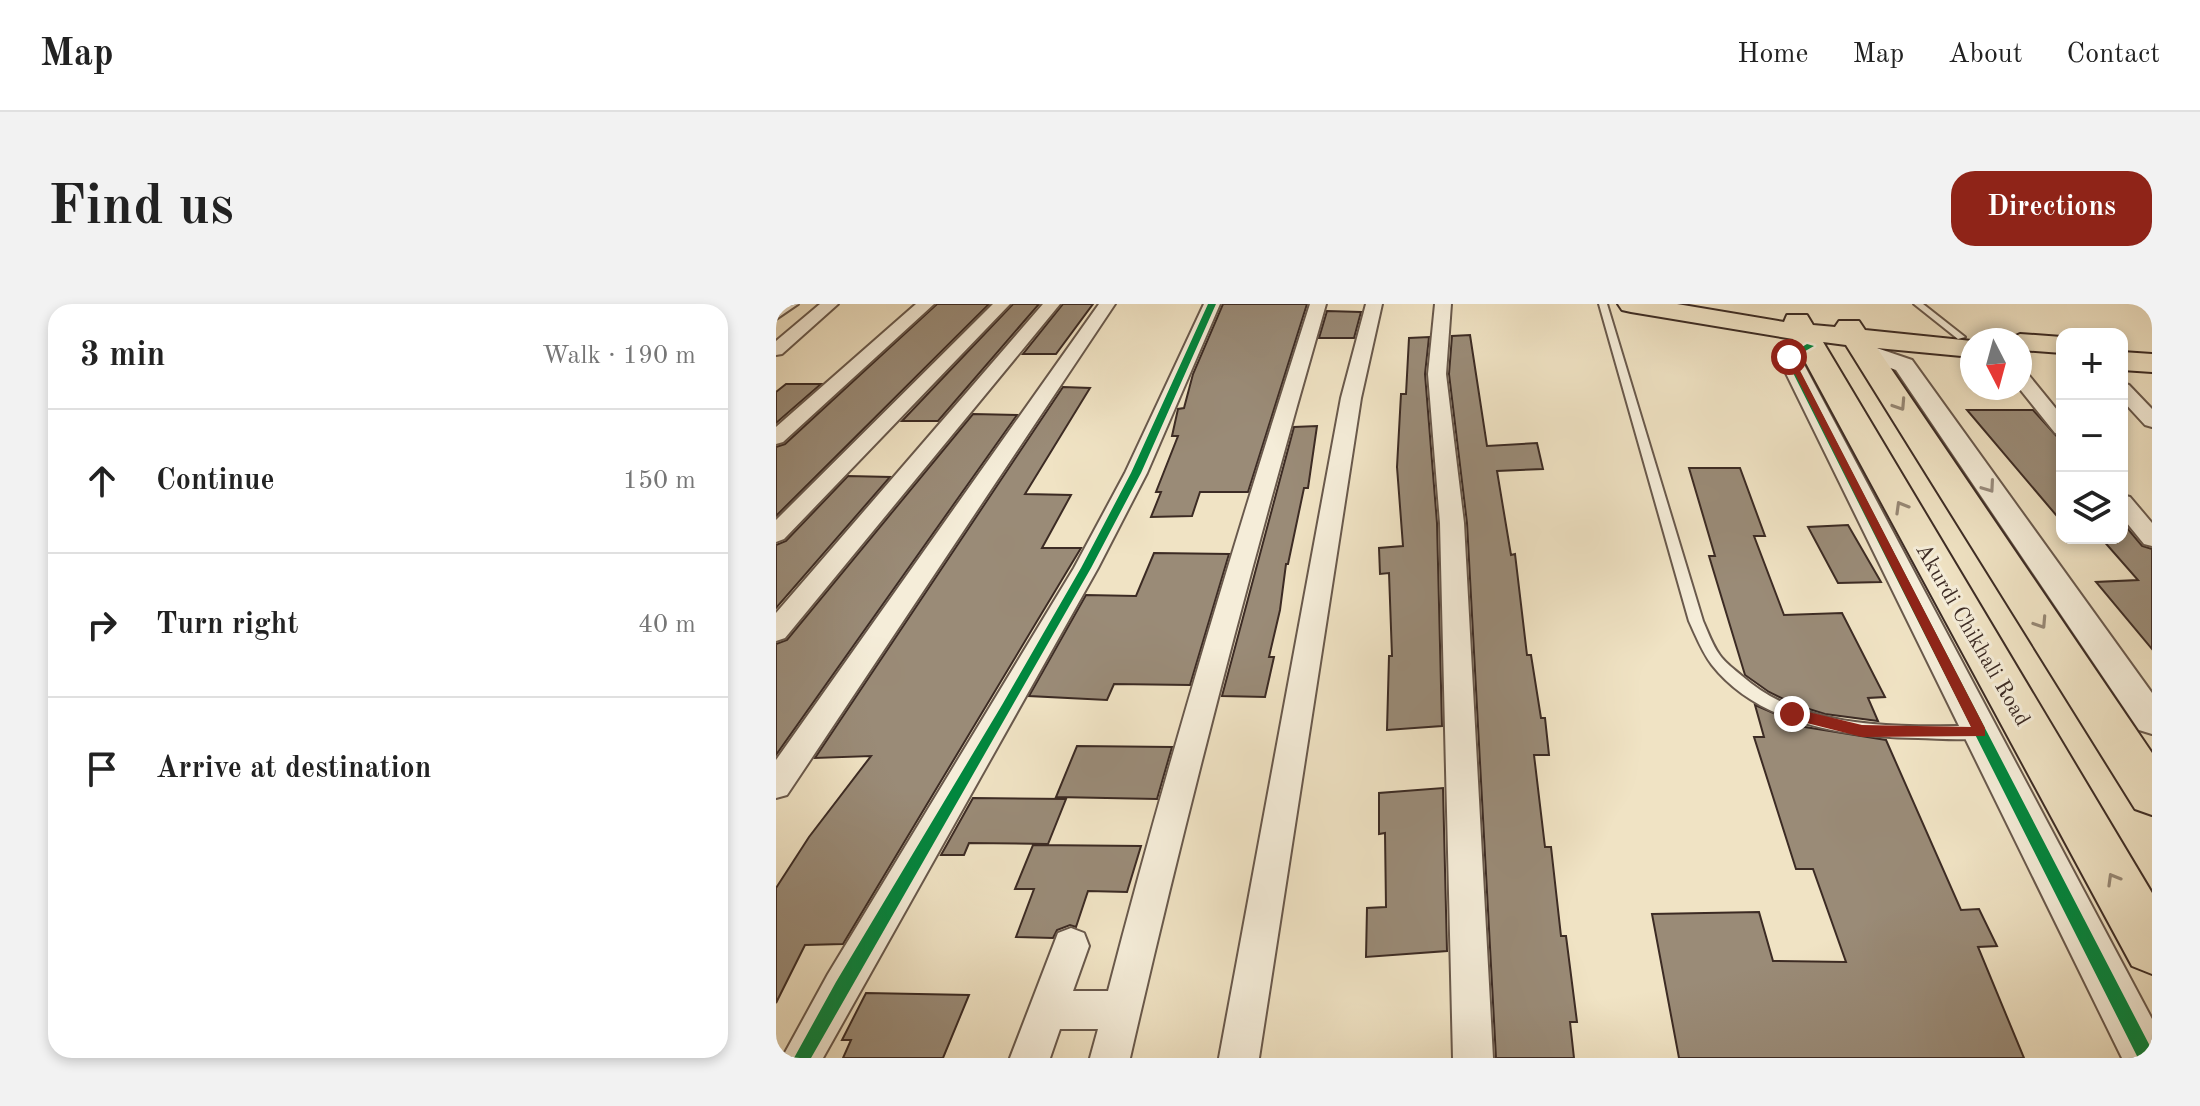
<!DOCTYPE html>
<meta charset="utf-8">
<style>
:root{--surface:#fff;--page:#f2f2f2;--text:#222;--muted:#767676;--line:#e0e0e0;--accent:#8f2418}
body{margin:0;font-family:"Old Standard TT",serif;background:var(--page);color:var(--text)}
.controls{position:absolute;right:24px;top:24px;display:grid;overflow:hidden;border-radius:16px;box-shadow:0 4px 12px #0003}
.controls button{width:72px;height:72px;display:grid;place-items:center;padding:0;border:0;border-bottom:2px solid var(--line);background:var(--surface);color:var(--text);font:40px sans-serif}
.compass{position:absolute;left:1184px;top:24px;width:72px;height:72px;border-radius:50%;background:var(--surface);box-shadow:0 4px 12px #0003;rotate:174deg}
.stop{position:absolute;width:24px;height:24px;margin:-18px;border:6px solid #8f2418;border-radius:50%;background:#fff}
.stop.end{background:#8f2418;border-color:#fff;box-shadow:0 2px 8px #0008}
.list{margin:0;padding:0;list-style:none}
h2{display:flex;justify-content:space-between;align-items:center;height:104px;margin:0;padding:0 32px;font-size:34px}
h2 small{font-size:26px;font-weight:400;color:var(--muted)}
.list li{display:grid;grid-template-columns:52px 1fr auto;gap:24px;align-items:center;box-sizing:border-box;height:144px;padding:0 32px;border-top:2px solid var(--line)}
.list b{display:block;font-size:30px;white-space:nowrap}
.list em{font-size:26px;font-style:normal;color:var(--muted)}
.icon{flex:none;width:44px;height:44px;fill:none;stroke:currentColor;stroke-width:2;stroke-linecap:round;stroke-linejoin:round}
.map{position:relative;flex:none;width:1376px;height:754px;overflow:hidden;border-radius:24px}
header{display:flex;align-items:center;gap:48px;box-sizing:border-box;height:112px;padding:0 40px;background:var(--surface);border-bottom:2px solid var(--line)}
header strong{font-size:38px}
nav{display:flex;gap:44px;margin-inline-start:auto;font-size:28px}
.intro{display:flex;align-items:center;justify-content:space-between;box-sizing:border-box;height:192px;padding:0 48px}
h1{margin:0;font-size:56px}
.button{padding:20px 36px;border-radius:24px;background:var(--accent);color:#fff;font-size:28px;font-weight:700}
main{display:flex;gap:48px;padding:0 48px}
aside{flex:1;background:var(--surface);border-radius:24px;box-shadow:0 4px 12px #0003}
.map>svg:first-child{display:block}
</style>
<header>
<strong>Map</strong>
<nav><a>Home</a><a>Map</a><a>About</a><a>Contact</a></nav>
</header>
<div class="intro"><h1>Find us</h1><a class="button">Directions</a></div>
<main>
<aside>
<h2>3 min<small>Walk · 190 m</small></h2>
<ul class="list">
<li><svg class="icon" aria-label="ahead" viewBox="0 0 24 24"><path d="M12 20V5M6 11l6-6 6 6"/></svg><div><b>Continue</b></div><em>150 m</em></li>
<li><svg class="icon" aria-label="right" viewBox="0 0 24 24"><path d="M7 20v-9h11M14 6l5 5-5 5"/></svg><div><b>Turn right</b></div><em>40 m</em></li>
<li><svg class="icon" aria-label="arrive" viewBox="0 0 24 24"><path d="M6 21V4h12l-3 4 3 4H6"/></svg><div><b>Arrive at destination</b></div></li>
</ul>
</aside>
<div class="map">
<svg width="1376" height="754" viewBox="0 0 1376 754">
<rect width="100%" height="100%" fill="#f0e3c4"/>
<filter id="stains"><feTurbulence type="fractalNoise" baseFrequency=".0025" numOctaves="4"/><feColorMatrix values="0 0 0 0 .2 0 0 0 0 .09 0 0 0 0 .02 0 0 0 .5 -.17"/></filter>
<radialGradient id="worn" r=".72"><stop offset=".6" stop-color="#630" stop-opacity="0"/><stop offset="1" stop-color="#630" stop-opacity=".3"/></radialGradient>
<path fill="#9a8b77" stroke="#3c2b24" stroke-width="2" d="M161,0h52l-213,212v-69l9,-3z
M237,0h26l-101,117h-36z
M287,0h30l-37,50h-33z
M447,0h84l-59,188h-48l-8,24 -41,1 10,-25h-5l22,-56h-6l6,-27 6,-1 9,-34z
M551,7l34,1 -7,26h-35z
M694,31l17,111 50,-3 6,26 -46,2 14,84 4,-1 12,101h4l10,63h4l4,37h-15l11,92h6l10,89h5l11,86h-7l4,36h-78l-29,-535 -18,-149 3,-38z
M653,33l-4,37 12,149 5,203 -55,4 2,-74h3l-3,-83 -9,1 -1,-26 24,-2 -6,-79 4,-73h5l3,-56z
M10,80h35l-45,39v-31z
M287,83l27,1 -65,106 46,1 -29,53h39l-238,396 -38,1 -29,58v-115l33,-51 62,-81 -56,2z
M1191,106h66l29,32v80z
M197,110l44,1 -241,340v-111l11,-4z
M541,122l-9,62h-4l-16,76h-2l-6,46 -11,47h5l-9,40 -43,-1 72,-269z
M913,164h51l25,68h-11l30,79 58,-2 43,84 -17,1 10,23 -53,-7 -29,-9 -27,-13 -24,-17 -36,-119h6z
M72,172l42,1 -114,131v-63l10,-4z
M1346,218l20,24 10,3v100l-56,-67 42,-2 -37,-42h21z
M1072,221l33,57 -43,1 -30,-56z
M378,249l75,1 -39,131 -76,-1 -7,16 -78,-4 57,-101 50,1z
M979,401l50,22 81,13 75,170 18,-1 18,37 -19,1 46,111h-345l-27,-144 107,-2 14,49 73,1 -33,-93h-17l-42,-132h10z
M301,442l95,1 -15,52 -101,-2z
M667,484l4,163 -81,6 1,-49 19,-1 -1,-74 -6,1v-41z
M197,494l93,1 -18,45 -79,-1 -5,12h-23z
M257,541l108,1 -14,46 -39,-1 -12,36 -6,-2 -13,5 -4,8 -37,-1 18,-48h-19z
M90,689l103,2 -26,63h-100l8,-18h-9z"/>
<g fill="none" stroke-linecap="round" stroke-linejoin="round">
<defs>
<path id="service" d="M823,0h8l96,317c5,11 9,23 16,33 6,9 15,15 23,22 63,56 159,50 238,50l5,2 2,4 -2,4c-20,6 -46,2 -67,2 -71,-1 -159,-13 -206,-73 -10,-13 -16,-29 -23,-44z
M1138,0h9l42,33 -7,2z"/>
<path id="minor" d="M3,0h19l-22,15v-13z
M44,0h18l-56,50 -6,1v-14z
M140,0h18l-151,138 -7,2v-17z
M217,0h17l-226,235 -8,3v-22z
M267,0h17l-275,334 -9,3v-28z
M323,0h16l-328,491 -11,3v-38z
M428,0h16l-73,169 -49,95 -275,490h-41l46,-84 246,-406 51,-95z
M534,0h16c-72,250 -138,501 -196,754h-40l8,-29h-38l-10,29h-40l48,-125 13,-5 13,5 5,13 -16,45h35c60,-231 129,-459 202,-687z
M590,0h16l-21,94 -102,660h-40l122,-660z
M659,0h16l-5,70 18,149 29,535h-40l-13,-535 -12,-149z
M1244,67l7,2 35,43v19l-7,-2 -36,-45z
M1346,79l7,2 23,24v18l-7,-2 -23,-25z
M1346,191l8,2 22,26v23l-8,-2 -22,-27z"/>
<path id="tertiary" d="M1034,35l11,7 -20,13 351,660v39h-30l-344,-701 3,-5z
M1089,40l47,16 240,333v41l-13,-4 -243,-360 -39,-14 -3,-5 3,-5z"/>
<path id="primary" d="M842,0h59l107,18 3,-7h20l6,10 22,2 4,-6h20l6,9 107,11v16l-95,-9 275,405v62l-17,-6 -289,-464 -23,-3 329,551v81l-20,-8 -339,-627 -162,-27 -9,-2z
M1244,30l42,3v16l-42,-3v-10h-13z
M1346,48l30,2v18l-30,-2z"/>
</defs>
<use href="#service" stroke="#69594c" stroke-width="4"/>
<use href="#minor" stroke="#69594c" stroke-width="4"/>
<use href="#tertiary" stroke="#69594c" stroke-width="4"/>
<use href="#primary" stroke="#3c2b24" stroke-width="4"/>
<use href="#service" fill="#f5edd9" fill-rule="evenodd"/>
<use href="#minor" fill="#f5edd9" fill-rule="evenodd"/>
<use href="#tertiary" fill="#f5edd9" fill-rule="evenodd"/>
<use href="#primary" fill="#f0e3c4" fill-rule="evenodd"/>
<defs>
<path id="cycleway" d="M432,0h8l-75,169 -50,95 -280,490h-17l42,-76 166,-277 79,-137 50,-95z
M1031,40l7,2 -21,12 359,692v8h-14l-353,-701z"/>
</defs>
<use href="#cycleway" stroke="#f5edd9" stroke-width="5"/>
<use href="#cycleway" fill="#00873e" fill-rule="evenodd"/>
</g>
<defs><path id="oneway-chevron" d="M-2-3.5L2.5 0L-2 3.5" fill="none" stroke-width="1.6" stroke-linecap="round" stroke-linejoin="round" transform="scale(2)"/></defs>
<g stroke="#968774">
<use href="#oneway-chevron" transform="translate(1124 101) rotate(57)"/>
<use href="#oneway-chevron" transform="translate(1125 203) rotate(-120)"/>
<use href="#oneway-chevron" transform="translate(1265 319) rotate(57)"/>
<use href="#oneway-chevron" transform="translate(1337 575) rotate(-120)"/>
</g>
<use stroke="#988c7e" href="#oneway-chevron" transform="translate(1213 183) rotate(55)"/>
<path fill="#8f2418" d="M1010,52l7,1 192,371v8l-123,1 -75,-19v-8l5,-2 70,17 109,2z"/>
<g text-anchor="middle" stroke-width="6" stroke-linejoin="round" paint-order="stroke">
<g font-size="22" fill="#3c2b24" stroke="#f5edd9">
<text transform="translate(1198 330) rotate(60)" y="8">Akurdi Chikhali Road</text>
</g>
</g>
<rect width="100%" height="100%" filter="url(#stains)"/>
<rect width="100%" height="100%" fill="url(#worn)"/>
</svg>
<div class="controls">
<button>+</button>
<button>−</button>
<button><svg class="icon" aria-label="layers" viewBox="0 0 24 24"><path d="M12 4l9 5-9 5-9-5zM3 14l9 5 9-5"/></svg></button>
</div>
<svg class="compass" viewBox="-18 -18 36 36"><path d="M0-13l5 13h-10z" fill="#e53935"/><path d="M0 13l5-13h-10z" fill="#767676"/></svg>
<div class="stop" style="left:1013px;top:53px"></div>
<div class="stop end" style="left:1016px;top:410px"></div>
</div>
</main>
